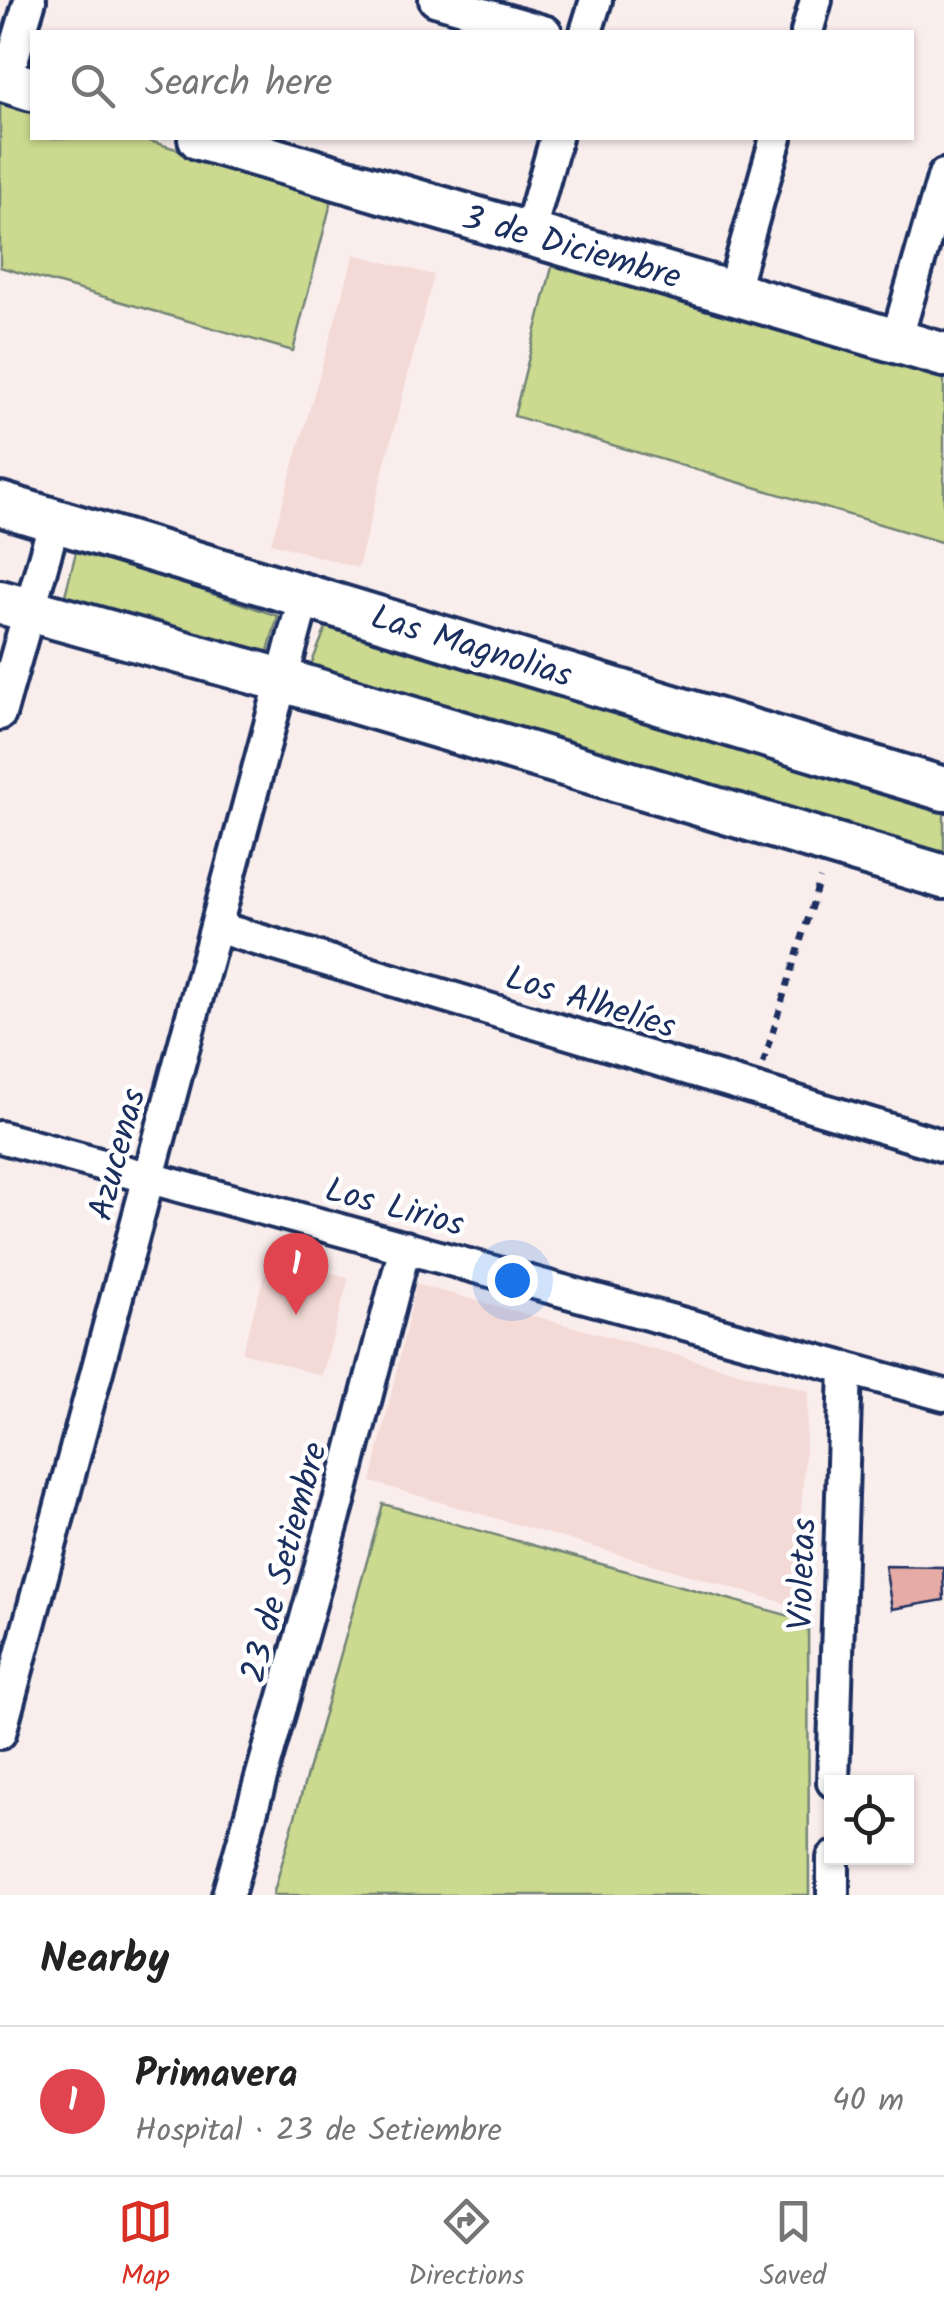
<!DOCTYPE html>
<meta charset="utf-8">
<style>
:root{--surface:#fff;--page:#f2f2f2;--text:#222;--muted:#767676;--line:#e0e0e0;--accent:#d93025}
body{margin:0;font-family:Kalam,sans-serif;background:var(--page);color:var(--text)}
.controls{position:absolute;right:30px;bottom:30px;display:grid;overflow:hidden;border-radius:0px;box-shadow:0 2px 8px #0004}
.controls button{width:90px;height:90px;display:grid;place-items:center;padding:0;border:0;border-bottom:2px solid var(--line);background:var(--surface);color:var(--text);font:50px sans-serif}
.you{position:absolute;left:512px;top:1280px;width:35px;height:35px;margin:-25px;border:8px solid #fff;border-radius:50%;background:#1a73e8;box-shadow:0 0 0 15px #1a73e833}
.badge{display:grid;place-items:center;width:65px;height:65px;border-radius:50%;background:var(--accent);color:#fff;font-size:32px;font-weight:700}
.pin{position:absolute;translate:-50% -82px;filter:drop-shadow(0 2px 5px #0008)}
.pin::after{content:'';position:absolute;top:52px;width:35px;height:30px;background:inherit;clip-path:polygon(0 0,100% 0,50% 100%)}
.list{margin:0;padding:0;list-style:none}
h2{display:flex;justify-content:space-between;align-items:center;height:130px;margin:0;padding:0 40px;font-size:42px}
h2 small{font-size:32px;font-weight:400;color:var(--muted)}
.list li{display:grid;grid-template-columns:65px 1fr auto;gap:30px;align-items:center;box-sizing:border-box;height:150px;padding:0 40px;border-top:2px solid var(--line)}
.list b{display:block;font-size:38px;white-space:nowrap}
.list p{margin:0;font-size:32px;white-space:nowrap;color:var(--muted)}
.list em{font-size:32px;font-style:normal;color:var(--muted)}
.icon{flex:none;width:55px;height:55px;fill:none;stroke:currentColor;stroke-width:2;stroke-linecap:round;stroke-linejoin:round}
.map{position:relative;flex:none;width:944px;height:1895px;overflow:hidden}
.search{position:absolute;background:var(--surface);box-shadow:0 2px 8px #0004;left:30px;right:30px;top:30px;height:110px;display:flex;align-items:center;gap:25px;box-sizing:border-box;padding:0 35px;border-radius:0px;color:var(--muted);font-size:38px}
.sheet{height:280px;background:var(--surface)}
nav{display:flex;justify-content:space-around;align-items:center;box-sizing:border-box;height:140px;border-top:2px solid var(--line);background:var(--surface);font-size:28px;color:var(--muted)}
nav a{display:grid;justify-items:center;gap:5px}
nav .on{color:var(--accent)}
.map>svg:first-child{display:block}
</style>
<div class="map">
<svg width="944" height="1895" viewBox="0 0 944 1895">
<rect width="100%" height="100%" fill="#faeeed"/>
<filter id="ink" filterUnits="userSpaceOnUse"><feTurbulence type="fractalNoise" baseFrequency=".01" numOctaves="2"/><feDisplacementMap in="SourceGraphic" scale="20" xChannelSelector="R" yChannelSelector="G"/><feConvolveMatrix kernelMatrix="1 2 1 2 8 2 1 2 1" color-interpolation-filters="sRGB"/></filter>
<g filter="url(#ink)">
<path fill="#f4dad7" d="M354,254l80,21 -76,293 -87,-25z
M270,1255l79,23 -27,98 -80,-24z
M416,1284l393,107 -14,215 -424,-124z"/>
<path fill="#cbda8e" stroke="#738476" stroke-width="2.5" d="M0,97l32,9v32h107l194,57 -40,156 -293,-84z
M554,259l390,115v169l-430,-127z
M77,548l201,68 -14,49 -200,-66z
M327,625l233,66 384,122v45l-635,-188z
M383,1504l425,117 1,274h-536z"/>
<path fill="#e6aba5" stroke="#1b2f5e" stroke-width="2.5" d="M885,1566l58,1 1,33 -52,9z"/>
<g fill="none" stroke-linecap="round" stroke-linejoin="round">
<defs>
<path id="street" d="M435,0l111,32
M586,32l10,-32
M807,32l9,-32
M6,81l24,-81
M529,234l27,-96
M732,293l44,-155
M896,341l48,-166
M0,714l55,-194
M216,927l728,219
M0,1137l944,258
M0,1733l305,-1139
M833,1782l13,-414
M228,1895l112,-397 65,-251
M833,1895v-37"/>
<path id="secondary" d="M0,79l32,10
M200,138l744,217
M0,504l944,285
M0,602l282,78 662,197"/>
</defs>
<use href="#street" stroke="#1b2f5e" stroke-width="38"/>
<use href="#secondary" stroke="#1b2f5e" stroke-width="50"/>
<path stroke="#1b2f5e" stroke-width="6" stroke-dasharray="8 8" stroke-linecap="butt" d="M763,1063l57,-184"/>
<use href="#street" stroke="#fff" stroke-width="30"/>
<use href="#secondary" stroke="#fff" stroke-width="42"/>
</g>
</g>
<g text-anchor="middle" stroke-width="9" stroke-linejoin="round" paint-order="stroke">
<g font-size="35" fill="#1b2f5e" stroke="#fff">
<text transform="translate(572 246) rotate(16)" y="12">3 de Diciembre</text>
<text transform="translate(472 645) rotate(17)" y="12">Las Magnolias</text>
<text transform="translate(591 1001) rotate(17)" y="12">Los Alhelíes</text>
<text transform="translate(116 1154) rotate(-75)" y="12">Azucenas</text>
<text transform="translate(395 1206) rotate(15)" y="12">Los Lirios</text>
<text transform="translate(283 1562) rotate(-75)" y="12">23 de Setiembre</text>
<text transform="translate(801 1574) rotate(-88)" y="12">Violetas</text>
</g>
</g>
</svg>
<div class="controls">
<button><svg class="icon" aria-label="locate" viewBox="0 0 24 24"><circle cx="12" cy="12" r="6"/><path d="M12 2v4M12 18v4M2 12h4M18 12h4"/></svg></button>
</div>
<div class="you"></div>
<div class="pin badge" style="left:296px;top:1315px;background:#e0444e">1</div>
<div class="search"><svg class="icon" aria-label="search" viewBox="0 0 24 24"><circle cx="10" cy="10" r="6"/><path d="M15 15l6 6"/></svg>Search here</div>
</div>
<section class="sheet">
<h2>Nearby<small></small></h2>
<ul class="list">
<li><span class="badge" style="background:#e0444e">1</span><div><b>Primavera</b><p>Hospital · 23 de Setiembre</p></div><em>40 m</em></li>
</ul>
</section>
<nav>
<a class="on"><svg class="icon" aria-label="map" viewBox="0 0 24 24"><path d="M3 6l6-2 6 2 6-2v14l-6 2-6-2-6 2zM9 4v14M15 6v14"/></svg>Map</a>
<a><svg class="icon" aria-label="directions" viewBox="0 0 24 24"><path d="M12 3l9 9-9 9-9-9zM9 14v-3h6M13 9l2 2-2 2"/></svg>Directions</a>
<a><svg class="icon" aria-label="saved" viewBox="0 0 24 24"><path d="M7 4h10v16l-5-4-5 4z"/></svg>Saved</a>
</nav>
